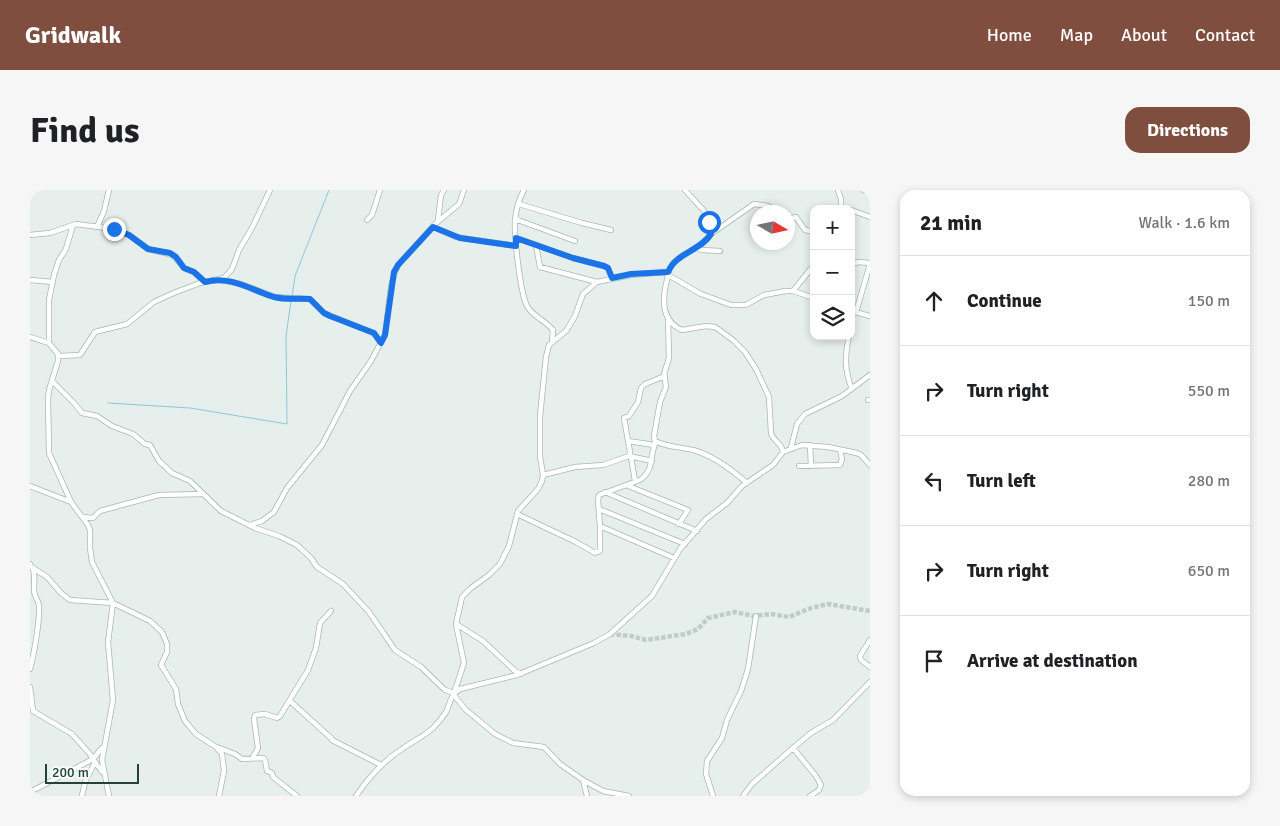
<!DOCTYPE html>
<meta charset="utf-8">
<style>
:root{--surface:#fff;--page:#f6f6f6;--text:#202124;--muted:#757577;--line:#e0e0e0;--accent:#7f4e3f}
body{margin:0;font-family:Signika,sans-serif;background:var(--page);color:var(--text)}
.controls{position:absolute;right:15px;top:15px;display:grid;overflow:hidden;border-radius:10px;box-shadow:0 2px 8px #0003}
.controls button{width:45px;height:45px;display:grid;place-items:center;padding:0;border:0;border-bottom:1px solid var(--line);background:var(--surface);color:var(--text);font:25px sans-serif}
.compass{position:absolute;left:720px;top:15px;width:45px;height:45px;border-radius:50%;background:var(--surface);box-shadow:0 2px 8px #0003;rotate:99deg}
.scale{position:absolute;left:15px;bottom:12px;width:94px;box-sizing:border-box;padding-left:5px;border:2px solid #24423a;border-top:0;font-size:14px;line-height:18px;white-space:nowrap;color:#24423a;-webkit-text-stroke:4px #f7fbf9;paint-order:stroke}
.stop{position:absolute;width:15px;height:15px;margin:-11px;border:4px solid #1a73e8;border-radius:50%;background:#fff}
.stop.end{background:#1a73e8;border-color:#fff;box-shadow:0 1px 5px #0008}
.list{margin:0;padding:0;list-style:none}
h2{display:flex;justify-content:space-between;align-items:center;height:65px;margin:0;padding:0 20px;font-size:21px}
h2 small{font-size:16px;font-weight:400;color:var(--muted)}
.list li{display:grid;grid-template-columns:32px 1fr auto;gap:15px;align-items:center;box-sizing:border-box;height:90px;padding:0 20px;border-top:1px solid var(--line)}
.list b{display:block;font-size:19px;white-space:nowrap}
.list em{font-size:16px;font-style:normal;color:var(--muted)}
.icon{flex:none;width:28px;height:28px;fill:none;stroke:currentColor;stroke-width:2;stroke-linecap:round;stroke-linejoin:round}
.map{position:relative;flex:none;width:840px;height:606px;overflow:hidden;border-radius:15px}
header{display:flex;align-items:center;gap:30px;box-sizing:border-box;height:70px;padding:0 25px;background:var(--accent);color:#fff}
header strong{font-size:24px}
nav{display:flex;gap:28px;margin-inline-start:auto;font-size:18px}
.intro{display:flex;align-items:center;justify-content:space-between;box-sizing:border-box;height:120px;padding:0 30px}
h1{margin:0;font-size:35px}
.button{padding:12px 22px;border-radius:15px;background:var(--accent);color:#fff;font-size:18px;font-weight:700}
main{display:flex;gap:30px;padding:0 30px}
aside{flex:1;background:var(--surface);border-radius:15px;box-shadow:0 2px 8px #0003}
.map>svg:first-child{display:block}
</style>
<header>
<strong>Gridwalk</strong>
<nav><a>Home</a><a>Map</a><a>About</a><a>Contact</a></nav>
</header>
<div class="intro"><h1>Find us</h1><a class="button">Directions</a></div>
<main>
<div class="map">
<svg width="840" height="606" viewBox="0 0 840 606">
<rect width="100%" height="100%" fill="#e6efeb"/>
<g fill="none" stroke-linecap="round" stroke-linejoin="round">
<path stroke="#8ec9d4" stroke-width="1" d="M262,107l3,-21 34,-86
M78,213l82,5 97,16 -1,-88 5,-35"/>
<path stroke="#bfccc8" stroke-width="4.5" stroke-dasharray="4.5 2" stroke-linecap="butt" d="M580,444l21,2 15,4 40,-6 12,-5 10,-11 27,-6 18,4 18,-2 18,3 22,-9 17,-4 42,7"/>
<defs>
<path id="minor" d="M494,0c-5,9 -8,20 -9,30 -1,16 5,72 12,86 6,11 18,14 26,24l-1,12
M808,0l3,9v10
M833,0l7,2
M489,14l63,19 29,7
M821,20l19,7
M485,29l60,22
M758,29l8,-2 9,13 9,2
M337,30l5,-5 8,-25
M408,30l3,-25 3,-5
M67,37l7,-16 5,-21
M403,37l23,10 60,9
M681,44l43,-30 14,2 9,6
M0,45l20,-2 26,-9 38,5 15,6 19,14 25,6 11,13 10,4 11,10
M487,48l56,20 31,8 4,2 4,10
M506,55l4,22 57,15
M666,58l6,2 18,1
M821,75l7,-3 12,1
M638,85l33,19 30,11h15l18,-10 22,-4h7l21,7
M0,90l23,2
M191,90l20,4 34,13 35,2 14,14 49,20 8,10
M763,101l21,-26
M821,121l19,5
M826,122l14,-48
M821,128v11
M638,129l1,39 -5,16 2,13 -6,15 -6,34 1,5c11,6 26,6 38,9 20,5 39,20 54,33
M819,146c-4,19 -5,34 3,53
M0,147l19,6 9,11v7l-9,29 -1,9 1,54 22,49 17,23 2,5v18l2,14 21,41 -5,39 5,58 -11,60 7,36
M19,153v-43l5,-25 5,-15 7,-11 7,-24
M29,166l21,-1 15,-23 32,-8 27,-22 22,-10 24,-9 24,-5 8,-9 7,-19 13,-22 18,-38
M22,191l22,22 8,10 15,3 15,10 21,8 12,10 5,1 9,16 13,12 18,8 31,30 34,17 24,8 18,9 14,13 6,9 26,17 26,28 26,38 26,17 24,23 9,3
M838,210h2
M598,251l26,4
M626,252c-7,13 -1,28 -16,38l-41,15 -1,5 2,26 74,32
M780,255l1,21
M761,258l6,-24 8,-10 37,-18 28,-21
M753,262l19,-7 26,2 29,6 4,2 9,10
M599,266l23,5
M601,267l4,24
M769,276l41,-1 2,-6 -2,-9
M513,285l32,-8 28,-2 26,-9 1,-4 -6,-34 5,-2 9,-14 3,-14 4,-4 20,-8
M596,295l62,25 -9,14
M0,296l41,16
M575,302l92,39
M569,319l86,35
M487,324l59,28 19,11 5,-2v-25
M53,327l10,1 7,-7 59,-16 43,-1
M220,335l12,-4 12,-9 13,-24 35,-43 28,-54 21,-30 14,-26 6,-49 4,-14 3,-7 37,-41 24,-20 5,-14
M0,374c6,8 4,17 4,26 0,6 4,10 5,15 1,16 -5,49 -9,64
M3,378l14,9 14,16 9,7 43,3 37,18 12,11 5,12v8l-6,13 15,24 2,15 7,17 11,13 20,13 6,7 2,17 -5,25
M426,434l27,17 31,29 7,4
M840,450l-10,16 1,4 9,7
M0,497l3,24 39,23 17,19 13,19
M424,503l10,-30 -8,-39 6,-27 9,-9 18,-13 11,-11 9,-18 9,-35 20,-22 4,-8 1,-6 -3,-19v-40l6,-59 3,-12 17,-14 9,-15 8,-22 14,-12 34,-7 37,-3
M423,504l12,15 30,25 18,9 31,4 16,17 23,16 20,11 26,5
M260,511l42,38
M302,550l49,25
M187,557l18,7 7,5 21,-1 2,2 2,11 5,2 1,4 24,19
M763,558l23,28 5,9 -2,5 -9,6
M223,567l5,-9 -4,-29 1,-4 10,-1 12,4 3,-2 28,-46 8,-22 4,-25 11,-12
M553,590l4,16
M0,602l63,-33 9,-11
M52,606l3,-14 10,-20
M326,606c13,-19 27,-35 46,-47 11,-8 23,-13 32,-22 3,-3 10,-12 12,-15 5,-10 3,-15 14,-23l57,-14 77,-32 16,-9 42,-38 28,-47 26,-30 21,-16 15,-17 31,-21 10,-13c-1,-9 -10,-11 -12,-19l-2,-36 -13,-28 -11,-17 -12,-12 -18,-13 -9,-1 -24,4c-21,-9 -20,-31 -15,-50 1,-6 2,-13 7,-18 11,-11 29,-14 37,-28l-5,-21 -21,-23
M683,606l-7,-22 1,-13 15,-23 5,-18 14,-29 7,-22 8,-53
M713,606l9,-12 41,-36 18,-15 22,-13 37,-38"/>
</defs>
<use href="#minor" stroke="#a8b8b2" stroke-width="6"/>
<use href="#minor" stroke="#fff" stroke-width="4.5"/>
</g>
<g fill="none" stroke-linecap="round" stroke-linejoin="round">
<path stroke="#1a73e8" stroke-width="6" d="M84,39l15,6 19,14 22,4 6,4 8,11 10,4 11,10c25,-7 46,8 69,15 11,3 25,1 36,2l14,14 6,3 44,17 7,10 4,-8 9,-63 4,-7 35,-38 27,11 56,8v-8l57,20 31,8 4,2 4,10 19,-4 37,-2c8,-19 32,-21 43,-38l-2,-12"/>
</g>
</svg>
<div class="controls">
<button>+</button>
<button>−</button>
<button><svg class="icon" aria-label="layers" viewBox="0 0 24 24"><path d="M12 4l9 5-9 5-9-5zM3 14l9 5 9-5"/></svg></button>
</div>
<svg class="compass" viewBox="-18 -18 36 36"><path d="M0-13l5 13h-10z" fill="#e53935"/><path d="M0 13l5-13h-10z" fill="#757577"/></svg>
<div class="scale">200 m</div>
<div class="stop" style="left:679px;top:32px"></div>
<div class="stop end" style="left:84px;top:39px"></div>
</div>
<aside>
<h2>21 min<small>Walk · 1.6 km</small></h2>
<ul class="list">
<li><svg class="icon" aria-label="ahead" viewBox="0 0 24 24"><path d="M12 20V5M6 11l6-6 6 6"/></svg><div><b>Continue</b></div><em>150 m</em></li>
<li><svg class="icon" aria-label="right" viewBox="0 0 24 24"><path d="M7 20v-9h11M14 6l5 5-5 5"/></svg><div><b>Turn right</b></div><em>550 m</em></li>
<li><svg class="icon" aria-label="left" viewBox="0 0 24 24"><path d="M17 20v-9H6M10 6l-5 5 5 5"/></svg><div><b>Turn left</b></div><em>280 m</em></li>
<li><svg class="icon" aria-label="right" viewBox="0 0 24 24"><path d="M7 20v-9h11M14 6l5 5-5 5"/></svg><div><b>Turn right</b></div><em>650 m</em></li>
<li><svg class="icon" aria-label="arrive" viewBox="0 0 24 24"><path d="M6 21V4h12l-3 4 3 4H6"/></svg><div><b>Arrive at destination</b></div></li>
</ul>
</aside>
</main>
